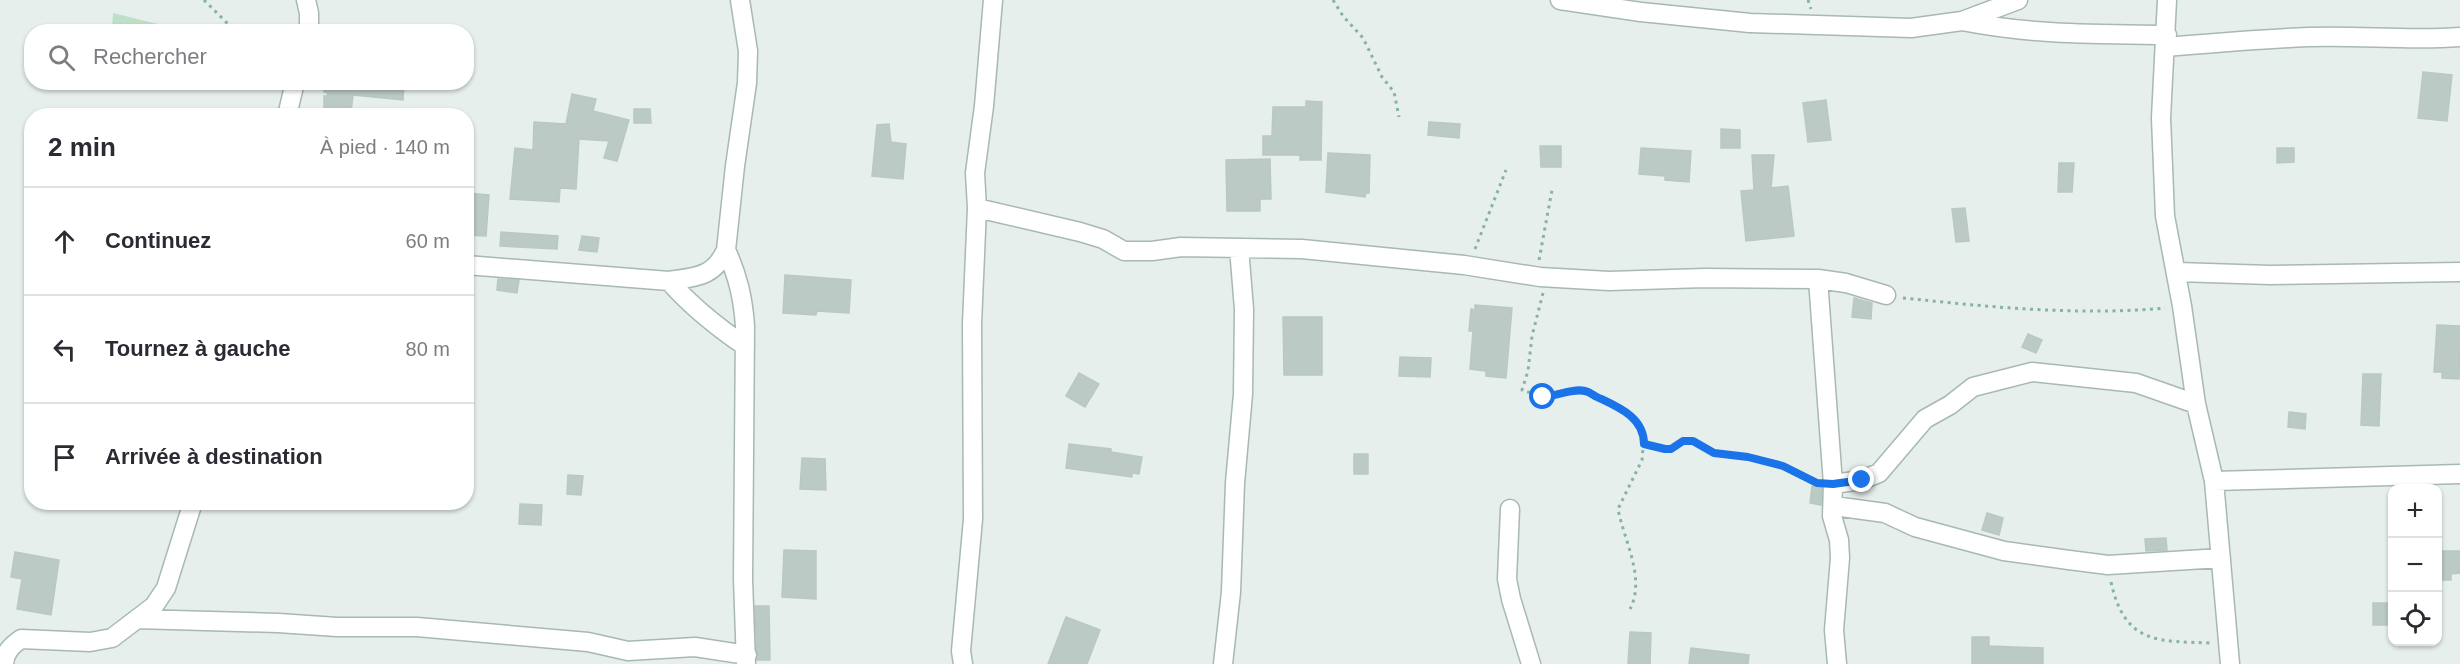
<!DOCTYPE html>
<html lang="fr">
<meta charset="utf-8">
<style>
:root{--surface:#fff;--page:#f2f2f3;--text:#2b2b33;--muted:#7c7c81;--line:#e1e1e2}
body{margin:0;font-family:Arial,sans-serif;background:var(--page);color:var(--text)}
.controls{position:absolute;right:18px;bottom:18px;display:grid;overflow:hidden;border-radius:12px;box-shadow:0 2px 4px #0004}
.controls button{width:54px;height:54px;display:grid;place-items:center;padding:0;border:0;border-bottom:2px solid var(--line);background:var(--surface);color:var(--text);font:30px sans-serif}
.stop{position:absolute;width:18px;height:18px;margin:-14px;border:4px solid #1a73e8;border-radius:50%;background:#fff}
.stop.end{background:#1a73e8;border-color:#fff;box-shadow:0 2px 6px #0008}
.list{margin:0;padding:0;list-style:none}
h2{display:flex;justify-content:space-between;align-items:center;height:78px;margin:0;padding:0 24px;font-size:26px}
h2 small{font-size:20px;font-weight:400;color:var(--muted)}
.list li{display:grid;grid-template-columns:39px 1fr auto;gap:18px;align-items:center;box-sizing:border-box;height:108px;padding:0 24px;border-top:2px solid var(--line)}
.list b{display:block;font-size:22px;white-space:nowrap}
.list em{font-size:20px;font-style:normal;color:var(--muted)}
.icon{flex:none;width:33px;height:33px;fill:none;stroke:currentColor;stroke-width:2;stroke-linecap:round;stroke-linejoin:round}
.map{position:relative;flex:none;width:2460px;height:664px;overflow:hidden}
.search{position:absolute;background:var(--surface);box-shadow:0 2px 4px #0004;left:24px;top:24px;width:450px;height:66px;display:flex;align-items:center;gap:15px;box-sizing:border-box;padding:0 21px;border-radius:24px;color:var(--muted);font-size:22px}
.panel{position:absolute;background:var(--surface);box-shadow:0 2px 4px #0004;left:24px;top:108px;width:450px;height:402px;border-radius:24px}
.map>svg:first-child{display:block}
</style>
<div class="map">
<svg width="2460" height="664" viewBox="0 0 2460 664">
<rect width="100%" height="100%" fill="#e6efeb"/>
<path fill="#bfe0c8" d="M113,13l73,18h-74z"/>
<path fill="#bbcac4" stroke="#b8c9c2" stroke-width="1.5" d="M2423,72l29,3 -5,46 -29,-3z
M324,82l80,2 -1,16 -50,-5 -2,17 -27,1v-17h3l1,-3 -4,-1z
M572,94l24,5 -3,12 36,9 -12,41 -13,-3 5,-17 -30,-2 -3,50 -16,-1 -1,14 -49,-3 5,-51 18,2 1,-28 32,2z
M1826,100l5,40 -23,2 -5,-39z
M1306,101l16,1 -1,58h-21v-5h-37v-19h9l1,-29h33z
M634,109h16l1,14h-17z
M1429,122l31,2 -1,14 -31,-3z
M889,124l2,18 15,2 -3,35 -31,-3 5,-51z
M1721,129l19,1v18h-19z
M1540,146h21v21h-20z
M1641,148l50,3 -2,31 -24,-2v-4l-26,-2z
M2277,148h17v14l-17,1z
M1328,153l42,2 -1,38h-3l-1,4 -39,-5z
M1752,155h22l-3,33 17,-2 6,50 -48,5 -5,-50 13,-1z
M1270,159l1,40h-11v12h-33l-1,-51z
M2059,163h15l-2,29h-14z
M466,193l23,2 -3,41 -20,-1z
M1965,208l4,33 -13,1 -4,-33z
M501,232l57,4 -1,13 -57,-3z
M582,236l17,2 -2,14 -18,-2z
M785,275l66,5 -2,33 -32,-2 -1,4 -33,-2z
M498,279l21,1 -2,13 -20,-3z
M1854,298l18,5 -1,16 -19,-2z
M1475,305l37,3 -6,70 -20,-2v-5l-16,-2 3,-38h-4l2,-22 4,1z
M1283,317h39v58h-38z
M2437,325l23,1 -1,53 -17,-1v-6h-8z
M2028,334l14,6 -6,13 -14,-6z
M1400,357l31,1 -1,19 -31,-1z
M1079,373l20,11 -14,23 -19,-11z
M2363,374h18l-2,52 -18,-1z
M2289,412l17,2 -1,15 -17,-2z
M1069,444l42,5v3l31,5 -3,17 -7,-1v4l-66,-9z
M1354,454h14v20h-14z
M802,458l23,1 1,31 -26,-1z
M568,475l15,1 -2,19 -14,-1z
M1812,486l10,1 -1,18 -11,-2z
M520,504l22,1 -1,20 -22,-1z
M1987,513l16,5 -4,17 -17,-5z
M2166,538l1,12 -21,1 -1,-12z
M784,550l32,1v48l-34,-2z
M2438,551h22v22l-9,1v6h-13z
M15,552l44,8 -8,55 -34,-6 5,-30 -11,-2z
M2373,603h14v22h-14z
M755,606h14l1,54h-13z
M1066,617l34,13 -13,34h-39z
M1630,632l21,1 -1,31h-22z
M1972,637h17v9l54,2v16h-71z
M1691,648l58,7 -1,9h-59z"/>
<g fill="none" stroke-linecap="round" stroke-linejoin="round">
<defs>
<path id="minor" d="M306,0l3,13v19
M1560,0l81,12 109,11 161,5 51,-7 56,-21
M2167,0l-6,118 4,98 17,90 14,98 18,77 16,183
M1962,21c71,14 133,13 205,14
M2166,47c48,-4 95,-8 142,-10 51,-2 101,4 152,0
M287,116l8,-34
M977,208l103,24 23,7 21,12h28l29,-4 121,2 162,16 76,12 69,4 96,-3 113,1 28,4 40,12
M726,250c12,26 17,48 19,76l-2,253 3,85
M466,265l203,16c27,-4 45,-4 57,-31l9,-84 12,-83 1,-32 -8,-51
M2177,272l93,3 190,-3
M1818,279l15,205 -1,32 7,24 1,18 -6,72 3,34
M669,281c22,25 48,46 76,65
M2214,481l246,-7
M1833,484l29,-4 17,-7 46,-54 25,-14 23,-18 59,-15 104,11 60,21
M1834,506l51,7 30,14 89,24 65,9 39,5 113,-7
M1510,509l-3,70 4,20 20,65
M137,619l141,4 59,4h80l171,15 40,9 67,-4 52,8
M4,664c1,-12 7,-18 17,-25l69,3 22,-4 42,-32 12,-18 27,-86
M963,664l-2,-13 12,-132 -1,-195 5,-116 -2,-35 9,-67 9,-106
M1223,664l8,-72 4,-109 8,-89 1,-85 -5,-61"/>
</defs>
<use href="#minor" stroke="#a8b8b2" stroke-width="21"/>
<path stroke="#86b3a5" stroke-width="3" stroke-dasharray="3 4.5" stroke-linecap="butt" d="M204,0l32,32
M1333,0l10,16 20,22 19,39 12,15 5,25
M1808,0l3,9
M1475,249l31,-79
M1539,260l13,-70
M1543,293l-11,43 -4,35 -6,19 21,7 42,-6 39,18 14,16 6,11 -2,24 -24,49c6,32 28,69 12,100
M1903,298c86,9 176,18 262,10
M1644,444l21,5h6l12,-8h10l21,12 34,4 35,9 33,16
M2111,582c14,63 47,59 101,61"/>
<use href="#minor" stroke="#fff" stroke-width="18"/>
</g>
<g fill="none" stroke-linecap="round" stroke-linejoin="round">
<path stroke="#1a73e8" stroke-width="8" d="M1543,397c13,-1 30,-9 42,-6 5,1 8,4 12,6 21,10 47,20 47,47l21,5h6l12,-8h10l21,12 34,4 35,9 34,17 16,1 29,-4"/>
</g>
</svg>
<div class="controls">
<button>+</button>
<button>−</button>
<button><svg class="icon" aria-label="locate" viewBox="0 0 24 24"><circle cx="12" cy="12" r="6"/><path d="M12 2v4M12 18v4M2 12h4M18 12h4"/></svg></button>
</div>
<div class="stop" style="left:1543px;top:397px"></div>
<div class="stop end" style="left:1862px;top:480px"></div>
<div class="search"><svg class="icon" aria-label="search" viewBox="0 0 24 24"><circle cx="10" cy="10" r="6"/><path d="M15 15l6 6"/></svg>Rechercher</div>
<section class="panel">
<h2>2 min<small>À pied · 140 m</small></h2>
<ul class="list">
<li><svg class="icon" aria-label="ahead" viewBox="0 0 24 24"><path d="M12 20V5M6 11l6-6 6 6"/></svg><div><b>Continuez</b></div><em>60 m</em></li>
<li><svg class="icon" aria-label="left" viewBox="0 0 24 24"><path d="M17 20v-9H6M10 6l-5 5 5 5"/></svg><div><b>Tournez à gauche</b></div><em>80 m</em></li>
<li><svg class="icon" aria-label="arrive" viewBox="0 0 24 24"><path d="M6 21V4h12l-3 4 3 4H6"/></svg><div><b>Arrivée à destination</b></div></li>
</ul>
</section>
</div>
